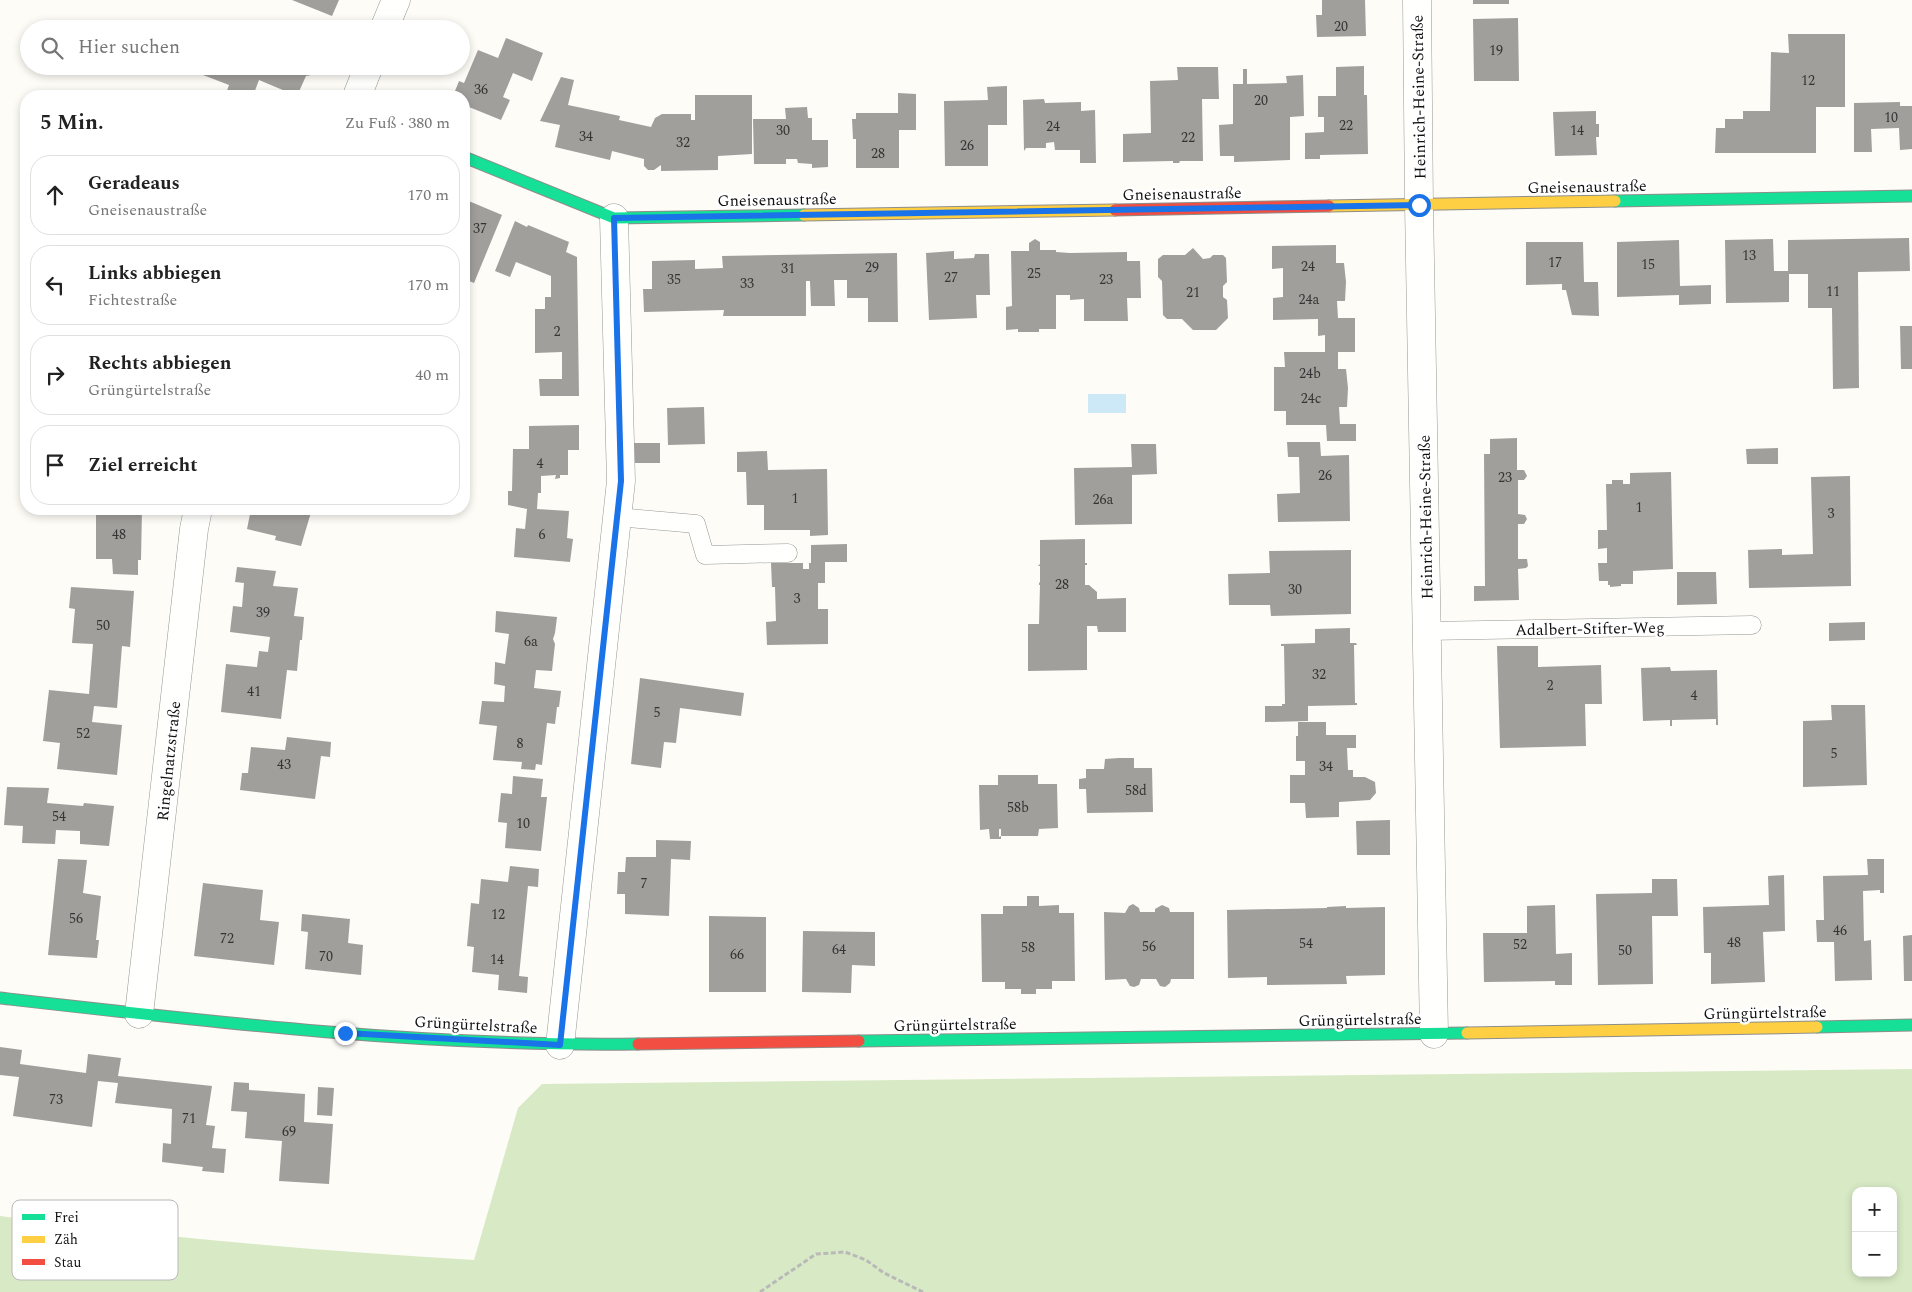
<!DOCTYPE html>
<html lang="de">
<meta charset="utf-8">
<style>
:root{--surface:#fff;--page:#f6f6f6;--text:#222;--muted:#767676;--line:#e0e0e0}
body{margin:0;font-family:Spectral,serif;background:var(--page);color:var(--text)}
.controls{position:absolute;right:15px;bottom:15px;display:grid;overflow:hidden;border-radius:10px;box-shadow:0 2px 8px #0003}
.controls button{width:45px;height:45px;display:grid;place-items:center;padding:0;border:0;border-bottom:1px solid var(--line);background:var(--surface);color:var(--text);font:25px sans-serif}
.stop{position:absolute;width:15px;height:15px;margin:-11px;border:4px solid #1a73e8;border-radius:50%;background:#fff}
.stop.end{background:#1a73e8;border-color:#fff;box-shadow:0 1px 5px #0008}
.list{margin:0;padding:0;list-style:none}
h2{display:flex;justify-content:space-between;align-items:center;height:65px;margin:0;padding:0 20px;font-size:21px}
h2 small{font-size:16px;font-weight:400;color:var(--muted)}
.list li{display:grid;grid-template-columns:32px 1fr auto;gap:15px;align-items:center;box-sizing:border-box;height:80px;margin:0 10px 10px;padding:0 10px;border:1px solid var(--line);border-radius:20px}
.list b{display:block;font-size:19px;white-space:nowrap}
.list p{margin:0;font-size:16px;white-space:nowrap;color:var(--muted)}
.list em{font-size:16px;font-style:normal;color:var(--muted)}
.icon{flex:none;width:28px;height:28px;fill:none;stroke:currentColor;stroke-width:2;stroke-linecap:round;stroke-linejoin:round}
.map{position:relative;flex:none;width:1912px;height:1292px;overflow:hidden}
.search{position:absolute;background:var(--surface);box-shadow:0 2px 8px #0003;left:20px;top:20px;width:450px;height:55px;display:flex;align-items:center;gap:12px;box-sizing:border-box;padding:0 18px;border-radius:28px;color:var(--muted);font-size:19px}
.panel{position:absolute;background:var(--surface);box-shadow:0 2px 8px #0003;left:20px;top:90px;width:450px;height:425px;border-radius:20px}
.map>svg:first-child{display:block}
</style>
<div class="map">
<svg width="1912" height="1292" viewBox="0 0 1912 1292">
<rect width="100%" height="100%" fill="#fdfcf7"/>
<path fill="#d8eac5" fill-rule="evenodd" d="M1912,1069v223h-1912v-76c157,21 315,35 474,44l44,-152 24,-24zM1856,1191h37v82h-37z"/>
<path fill="#cde8f7" d="M1088,394h38v19h-38z"/>
<path fill="#a19f9c" d="M292,0h47l-7,16z
M1322,0h43l1,36 -49,1 -1,-22h6z
M1473,0h36v4h-36z
M1518,18l1,63h-45l-1,-62z
M256,20l19,9h-23z
M1788,34h57v73h-29v46h-101l1,-25h9v-9h18v-8h27l1,-59 18,1z
M506,38l37,15 -11,28 -19,-8 -10,24 7,3 -9,20 -37,-15v-9h-11l6,-15 5,2 14,-33 20,8z
M207,66h19l9,4 1,-4h75l2,4 -2,5 -5,1 -9,20 -38,-16 -6,16h-28l4,-11 -26,-10z
M1364,66v29h3l1,59 -48,1v4h-15v-26l19,-1v-15h-6v-21h18v-29z
M1177,67h41l1,32h-17l1,62h-23l-1,2h-6v-2l-50,1v-28l28,-1 -1,-52 28,-1z
M1243,69h4v15l40,-1 -1,-7 17,-1 1,41 -14,1v43l-56,2v-6h-14l-1,-31 14,-1v-40h10z
M561,77l13,3 -6,25 52,11 -1,4 32,7 4,-9 7,-4h29v6h4v-25h57v59l-34,2v14l-57,1v-6l-7,5h-6l-4,-4v-7l-32,-8 -2,9 -55,-13 5,-22 -20,-4z
M1007,86v39h-19v41h-43l-1,-65 44,-1 -1,-13z
M201,90l16,6h-19z
M898,93l18,1v36h-17v38h-43v-29h-3l-1,-20h4v-6h42z
M1044,99l1,4 36,-1v9l14,-1 1,53h-16v-13h-25l-1,-8 -8,1v5h-20l-2,3 -1,-51z
M1900,102v4h12v43l-12,1 -1,-22 -28,1 1,23h-18v-49z
M807,107l1,11h4v22h16v27l-16,1v-4l-14,-1 -1,-4h-11v5h-32l-1,-45h33l-1,-11z
M1596,111v13h3v13h-3l1,18 -42,1 -2,-44z
M464,199l38,16 -28,68 -10,-4z
M515,221l12,6 1,-2 41,17 -3,10 11,5 2,139h-39l-1,-17h23v-27l-27,1v-44h10v-12h6v-21l-35,-14 -6,15 -15,-6z
M1909,238l1,33 -52,1 1,116 -26,1 -1,-81h-24v-34h-19v28l-63,1 -1,-63 48,-1 1,32h14v-31z
M1035,239l5,3v8h16v2l14,1 57,-1v9h13l1,37h-14l1,23h-44v-22l-14,1v-5h-14v34h-17v3h-21v-3l-12,1v-23l6,-1 -1,-55h18v-8z
M1679,240l1,46 31,-1v19l-32,1v-10l-62,2v-55z
M1526,242h57l1,40h14l1,34 -27,-1 -6,-25h-4v-6l-36,1z
M1336,245v18h8l2,19 -1,19h-8l1,17h17v34h-17v17h8l2,19 -1,19h-8l1,17h16v17h-29l-1,-16h-40v-14h-12v-44h11l-1,-15h41v-17l-7,1v-17l-45,1v-22l10,-1v-29l-11,1v-23z
M1193,248l10,11 7,-1 3,-3h10l3,3 1,24 -4,4v11l4,3 1,18 -12,12h-23l-11,-11h-15l-4,-4 -1,-34 -4,-4v-18l5,-4h22z
M954,251v8l20,-1 1,-4h14l1,41h-14l1,23 -48,2 -3,-67z
M897,253l1,69h-30v-24h-21v-18h-13l1,26h-24l-1,-25h-4v35h-83l1,-6 -80,2 -1,-23h9v-28l43,-1v9l28,-1 -1,-12z
M1900,326h12v43h-11z
M704,407l1,37 -37,1 -1,-37z
M579,425v25h-11v25h-8v3l-5,1 1,-4 -15,1v17h-3l-1,16 32,2 -2,27 6,1 -3,23 -56,-5 2,-29 9,1 2,-20 -19,-4v-14h4l1,-42h16v-23z
M1517,438v32h7l3,6 -3,4h-6v34l7,1 2,4 -3,5h-6v35h9l1,7 -2,2 -8,1 1,31 -45,1v-15h11l-1,-132h6v-15z
M1287,442h33l1,14 28,-1 1,66 -72,1 -1,-28 23,-1 -1,-36h-11z
M634,443h26v20h-26z
M1131,444h25l1,30 -25,1v49l-57,1 -1,-57 58,-1z
M1778,448v16h-31l-1,-15z
M767,451l1,19 59,-1 1,66 -18,1v-6h-46v-25h-17l-1,-33h-9v-20z
M1671,472l2,97 -40,2v13h-12v2l-11,1v-2h-2v-4h-9l-1,-18h9v-15l-9,1v-19h9l-1,-46h6v-4h11v4h7v-11z
M1850,476l1,110 -102,2 -1,-38 34,-1v6l31,-1 -2,-77z
M96,509h46l-1,51h-3v15l-25,-1 -1,-15h-16z
M251,509h61l-11,37 -26,-6 1,-4 -29,-7z
M1085,539v24h2v2h-2v20h4l8,7v7l29,-1v34h-28l-1,-6h-10v44l-59,1v-47h11l1,-39h-1v-2l1,-1v-16h-2l2,-2v-24z
M847,544v18h-22v21h-7v26h10v35l-61,1 -1,-23 10,-1 -1,-34h-3l-1,-24h32v6h6v-6h2v-18z
M1351,550v64l-80,2 -1,-11h-41l-1,-31 42,-1 -1,-22z
M237,567l39,4 -3,15 25,2 -4,28 10,1 -2,23h-2l-3,31 -10,-1 -6,49 -60,-7 5,-48 31,3 2,-16 9,1 2,-15 -40,-5 3,-26 9,1 2,-24 -9,-1z
M1677,572h39l1,32 -40,1z
M71,587l63,4 -4,56 -8,-1 -5,62 -23,-2 -2,16 30,3 -5,50 -60,-6 3,-26 -17,-2 6,-51 40,4 4,-50 -21,-1 3,-34 -6,-1z
M496,611l61,6 -2,16 -2,6 2,5 -3,27 -16,-1 -2,18 27,3 -2,16h-2l-2,17 -8,-1 -5,42 -6,-1 -1,6 -14,-1 1,-7 -29,-2 4,-34 -18,-2 3,-23 22,1 1,-16 -11,-2 1,-19v-3l10,2 4,-30 -14,-2z
M1865,622v18l-36,1v-18z
M1350,628v15h6l1,2h-3l1,58h2v2l-49,1v15l-43,1v-16h17v-2h3l-1,-58h-3v-2l34,-1v-14z
M1497,646h41v21l63,-2 1,39h-17l1,42 -86,2z
M1670,667l1,4 46,-1 1,55h-2v-6l-44,1v6h-2v-6l-27,1 -2,-53z
M640,678l104,15 -3,23 -61,-8 -4,35 -12,-1 -3,26 -30,-4z
M1831,705h34l2,80 -64,2v-66l29,-1z
M1298,722h28v13h30v13h-9l1,22h5v7h12l10,5 1,11 -6,7 -31,2v15l-33,1 -1,-15h-15v-28h15v-14h-9v-25h2z
M287,737l44,5 -1,15 -9,-1 -6,43 -75,-9 2,-17h6l3,-26 34,3z
M1119,758h15v10h18l1,44 -66,1 -1,-24h-7v-10l7,-1v-9h18l1,-10z
M998,775h40v9h19l1,44 -19,1 -1,7h-37v-7h-2v8l2,-1v3h-11l-1,-10 -9,1 -1,-45h19z
M513,776l30,3 -2,18h6l-6,54 -36,-3 2,-25 -9,-1 3,-29 11,1z
M7,787l42,1 -2,15 36,3 1,-3 30,3 -5,40 -29,-2v-13l-24,-1 -1,14 -33,-1 1,-17 -19,-1z
M1390,820v35h-33l-1,-34z
M656,840l35,1 -1,19 -19,-1 -2,57 -44,-2v-20h-8l1,-22h7l1,-15h30z
M58,859l29,1 -4,33 18,3 -5,44h3l-2,18 -49,-3z
M1867,859h17v34h-4v-3l-17,1 1,50 7,-1 1,40 -37,1 -1,-39h-17l-1,-22h8l-1,-44 45,-1z
M510,866l29,3 -1,18 -10,-1 -9,90 9,1 -1,16 -29,-3 1,-15 -27,-3 2,-25 -7,-1 4,-43 8,1 2,-25 27,3z
M1784,875l1,56 -22,1 2,50 -54,2v-31h-7l-1,-46 66,-2 -1,-29z
M1652,879h25l1,37h-26l1,68 -55,1 -2,-91 56,-1z
M203,883l60,7 -3,30 19,2 -5,43 -80,-9z
M1027,896h12v10l20,-1v8h15l1,68h-23v8h-16v5h-15v-5h-16v-7h-23l-1,-68h22v-8h24z
M1133,904l6,4 1,4h15v-3l7,-4 7,3 1,4h24v67h-23l-1,4 -5,4 -5,-1 -4,-7h-15l-2,6 -5,2 -4,-1 -4,-7 -21,1 -1,-68 21,1 4,-7z
M1555,905l1,49 16,-1v32h-17v-4l-71,1 -1,-49h44v-27z
M1346,906v2l39,-1v68l-39,1 1,8 -80,1v-8l-39,1 -1,-68 100,-2v-1z
M302,914l48,5 -2,24 15,2 -2,30 -56,-6 3,-37 -7,-1z
M709,916l57,1v75h-57z
M803,931l72,1v34l-23,-1 -1,28 -49,-1z
M1912,935v46h-8l-1,-45z
M0,1047l22,3 -2,14 66,9 2,-19 33,4 -3,18 94,10 -6,39 9,1 -3,22 14,1 -2,24 -22,-2 1,-4 -41,-5 1,-19 8,1 1,-35 -57,-6 3,-20 -20,-2 -6,46 -79,-11 6,-39 -19,-2z
M234,1082l15,1v7l56,4 -1,28 29,2 -4,60 -50,-3 3,-40 -37,-3 2,-26 -16,-1z
M318,1087l16,1 -2,28 -15,-1z"/>
<g fill="none" stroke-linecap="round" stroke-linejoin="round">
<defs>
<path id="lane" d="M617,517l79,7 9,31 83,-2
M1427,631l325,-6"/>
<path id="street" d="M1417,0l2,205 15,829
M384,29l12,-29
M357,96l12,-30
M139,1014l55,-485 4,-20
M560,1045l61,-564 -7,-263"/>
<path id="fast" d="M464,157l150,61 190,-3
M1615,201l297,-5
M0,998c211,24 425,49 638,46
M1817,1027l95,-2
M859,1041l608,-8"/>
<path id="slow" d="M1329,206l286,-5
M804,215l311,-5
M1467,1033l350,-6"/>
<path id="jam" d="M1115,210l214,-4
M638,1044l221,-3"/>
</defs>
<use href="#lane" stroke="#979795" stroke-width="19"/>
<use href="#street" stroke="#979795" stroke-width="29"/>
<use href="#fast" stroke="#8e8d8b" stroke-width="13"/>
<use href="#slow" stroke="#8e8d8b" stroke-width="13"/>
<use href="#jam" stroke="#8e8d8b" stroke-width="13"/>
<path stroke="#b9b9b8" stroke-width="3" stroke-dasharray="5 2.5" stroke-linecap="butt" d="M760,1292l56,-38 29,-2 21,8 18,13 39,19"/>
<use href="#lane" stroke="#fffffe" stroke-width="18"/>
<use href="#street" stroke="#fffffe" stroke-width="28"/>
<use href="#fast" stroke="#16e098" stroke-width="11"/>
<use href="#slow" stroke="#ffcf43" stroke-width="11"/>
<use href="#jam" stroke="#f24e42" stroke-width="11"/>
</g>
<g fill="none" stroke-linecap="round" stroke-linejoin="round">
<path stroke="#1a73e8" stroke-width="6" d="M345,1033l215,12 61,-564 -7,-263 805,-13"/>
</g>
<g text-anchor="middle" stroke-width="5" stroke-linejoin="round" paint-order="stroke">
<g font-size="14" fill="#353434">
<text x="1341" y="31">20</text>
<text x="1496" y="55">19</text>
<text x="1808" y="85">12</text>
<text x="481" y="94">36</text>
<text x="1261" y="105">20</text>
<text x="1891" y="122">10</text>
<text x="1346" y="130">22</text>
<text x="1053" y="131">24</text>
<text x="783" y="135">30</text>
<text x="1577" y="135">14</text>
<text x="586" y="141">34</text>
<text x="1188" y="142">22</text>
<text x="683" y="147">32</text>
<text x="967" y="150">26</text>
<text x="878" y="158">28</text>
<text x="480" y="233">37</text>
<text x="1749" y="260">13</text>
<text x="1555" y="267">17</text>
<text x="1648" y="269">15</text>
<text x="1308" y="271">24</text>
<text x="872" y="272">29</text>
<text x="788" y="273">31</text>
<text x="1034" y="278">25</text>
<text x="951" y="282">27</text>
<text x="674" y="284">35</text>
<text x="1106" y="284">23</text>
<text x="747" y="288">33</text>
<text x="1833" y="296">11</text>
<text x="1193" y="297">21</text>
<text x="1309" y="304">24a</text>
<text x="557" y="336">2</text>
<text x="1310" y="378">24b</text>
<text x="1311" y="403">24c</text>
<text x="540" y="468">4</text>
<text x="1325" y="480">26</text>
<text x="1505" y="482">23</text>
<text x="795" y="503">1</text>
<text x="1103" y="504">26a</text>
<text x="1639" y="512">1</text>
<text x="1831" y="518">3</text>
<text x="119" y="539">48</text>
<text x="542" y="539">6</text>
<text x="1062" y="589">28</text>
<text x="1295" y="594">30</text>
<text x="797" y="603">3</text>
<text x="263" y="617">39</text>
<text x="103" y="630">50</text>
<text x="531" y="646">6a</text>
<text x="1319" y="679">32</text>
<text x="1550" y="690">2</text>
<text x="254" y="696">41</text>
<text x="1694" y="700">4</text>
<text x="657" y="717">5</text>
<text x="83" y="738">52</text>
<text x="520" y="748">8</text>
<text x="1834" y="758">5</text>
<text x="284" y="769">43</text>
<text x="1326" y="771">34</text>
<text x="1136" y="795">58d</text>
<text x="1018" y="812">58b</text>
<text x="59" y="821">54</text>
<text x="523" y="828">10</text>
<text x="644" y="888">7</text>
<text x="498" y="919">12</text>
<text x="76" y="923">56</text>
<text x="1840" y="935">46</text>
<text x="227" y="943">72</text>
<text x="1734" y="947">48</text>
<text x="1306" y="948">54</text>
<text x="1520" y="949">52</text>
<text x="1149" y="951">56</text>
<text x="1028" y="952">58</text>
<text x="839" y="954">64</text>
<text x="1625" y="955">50</text>
<text x="737" y="959">66</text>
<text x="326" y="961">70</text>
<text x="497" y="964">14</text>
<text x="56" y="1104">73</text>
<text x="189" y="1123">71</text>
<text x="289" y="1136">69</text>
</g>
<g font-size="16" fill="#111" stroke="#fff">
<text transform="translate(1418 97) rotate(-91)" y="6">Heinrich-Heine-Straße</text>
<text transform="translate(1587 186) rotate(-1)" y="6">Gneisenaustraße</text>
<text transform="translate(1182 193) rotate(-1)" y="6">Gneisenaustraße</text>
<text transform="translate(777 199) rotate(-1)" y="6">Gneisenaustraße</text>
<text transform="translate(1425 517) rotate(-91)" y="6">Heinrich-Heine-Straße</text>
<text transform="translate(1590 628) rotate(-1)" y="6">Adalbert-Stifter-Weg</text>
<text transform="translate(168 761) rotate(-84)" y="6">Ringelnatzstraße</text>
<text transform="translate(1765 1012) rotate(-1)" y="6">Grüngürtelstraße</text>
<text transform="translate(1360 1019) rotate(-1)" y="6">Grüngürtelstraße</text>
<text transform="translate(476 1024) rotate(3)" y="6">Grüngürtelstraße</text>
<text transform="translate(955 1024) rotate(-1)" y="6">Grüngürtelstraße</text>
</g>
</g>
<rect x="12" y="1200" width="166" height="80" rx="8" fill="#fff" stroke="#b8b8b8" stroke-width="1"/>
<rect x="22" y="1214" width="23" height="6" fill="#16e098"/>
<rect x="22" y="1236" width="23" height="7" fill="#ffcf43"/>
<rect x="22" y="1259" width="23" height="6" fill="#f24e42"/>
<g font-size="14" fill="#111">
<text x="54" y="1222">Frei</text>
<text x="54" y="1244">Zäh</text>
<text x="54" y="1267">Stau</text>
</g>
</svg>
<div class="controls">
<button>+</button>
<button>−</button>
</div>
<div class="stop" style="left:1419px;top:205px"></div>
<div class="stop end" style="left:345px;top:1033px"></div>
<div class="search"><svg class="icon" aria-label="search" viewBox="0 0 24 24"><circle cx="10" cy="10" r="6"/><path d="M15 15l6 6"/></svg>Hier suchen</div>
<section class="panel">
<h2>5 Min.<small>Zu Fuß · 380 m</small></h2>
<ul class="list">
<li><svg class="icon" aria-label="ahead" viewBox="0 0 24 24"><path d="M12 20V5M6 11l6-6 6 6"/></svg><div><b>Geradeaus</b><p>Gneisenaustraße</p></div><em>170 m</em></li>
<li><svg class="icon" aria-label="left" viewBox="0 0 24 24"><path d="M17 20v-9H6M10 6l-5 5 5 5"/></svg><div><b>Links abbiegen</b><p>Fichtestraße</p></div><em>170 m</em></li>
<li><svg class="icon" aria-label="right" viewBox="0 0 24 24"><path d="M7 20v-9h11M14 6l5 5-5 5"/></svg><div><b>Rechts abbiegen</b><p>Grüngürtelstraße</p></div><em>40 m</em></li>
<li><svg class="icon" aria-label="arrive" viewBox="0 0 24 24"><path d="M6 21V4h12l-3 4 3 4H6"/></svg><div><b>Ziel erreicht</b></div></li>
</ul>
</section>
</div>
